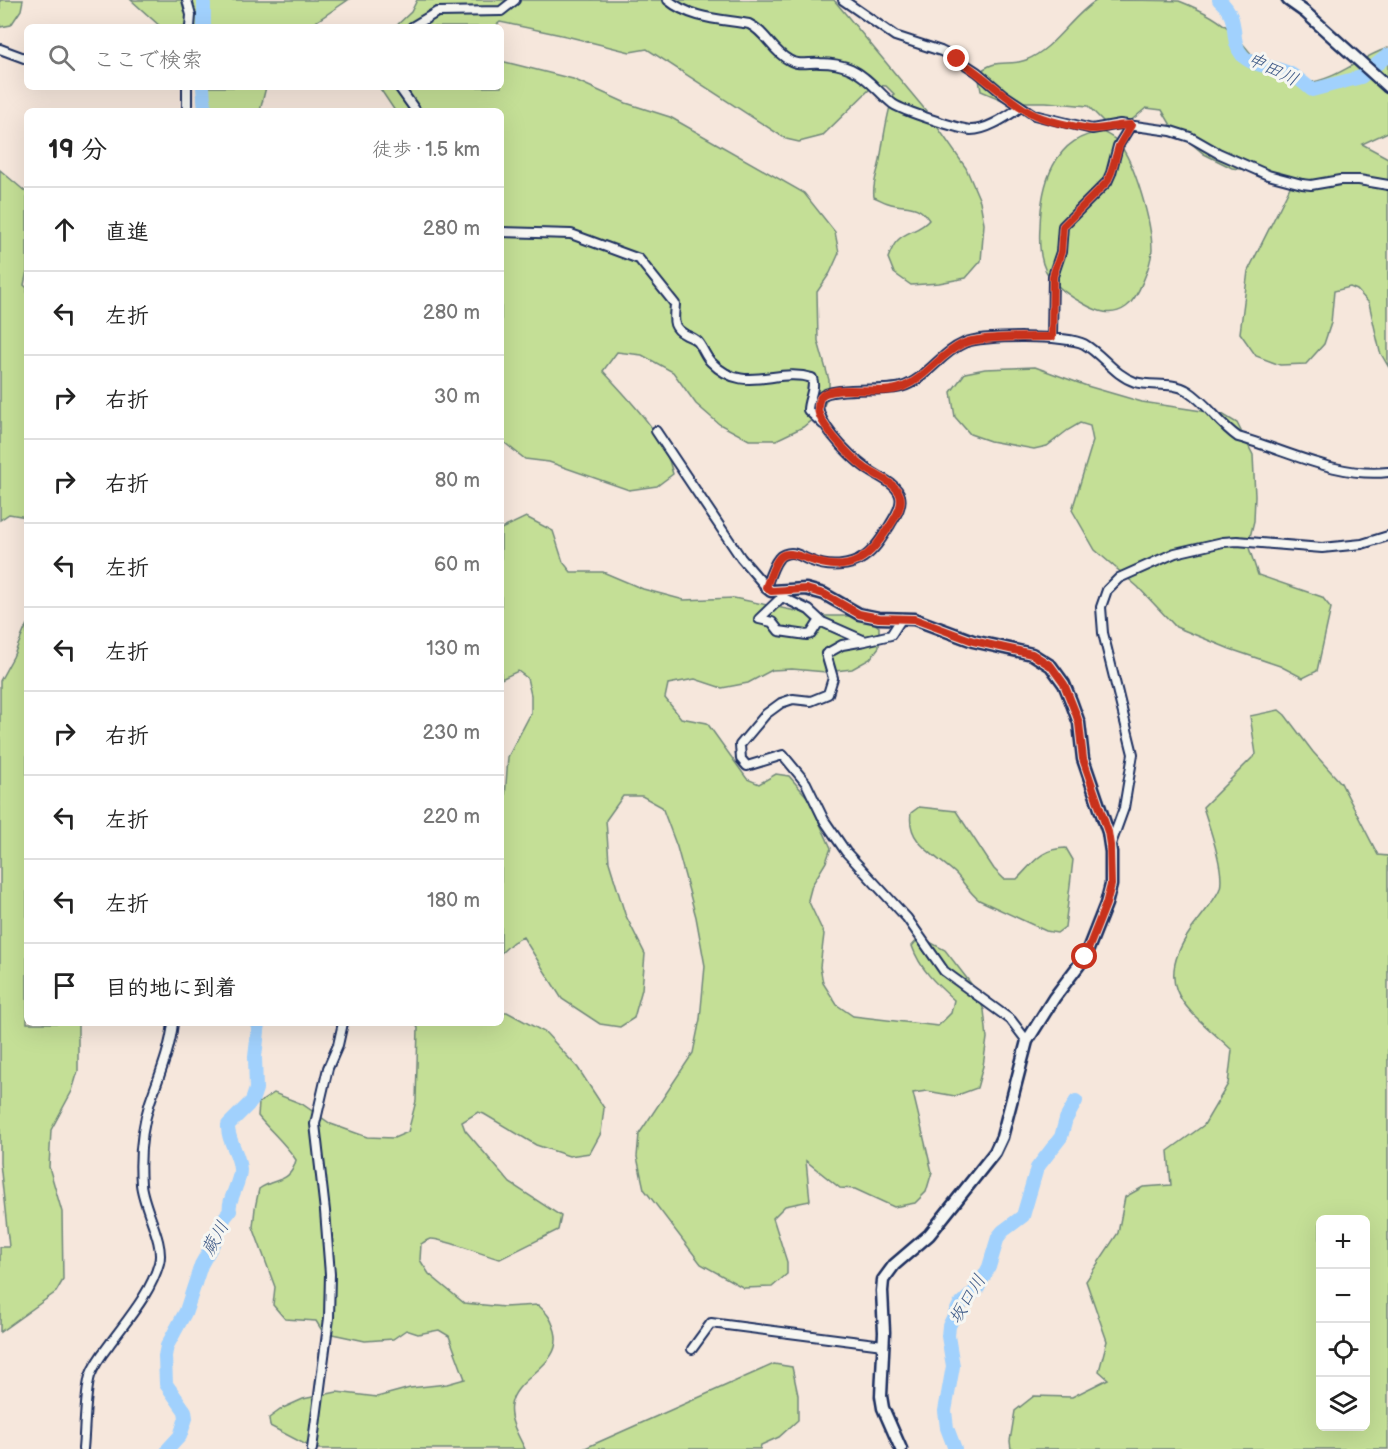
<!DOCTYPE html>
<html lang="ja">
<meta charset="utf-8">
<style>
:root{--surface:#fff;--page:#f2f2f2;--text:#222;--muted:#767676;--line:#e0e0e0}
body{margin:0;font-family:"Balsamiq Sans","Klee One",sans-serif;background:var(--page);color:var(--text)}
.controls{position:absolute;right:18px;bottom:18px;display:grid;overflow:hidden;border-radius:9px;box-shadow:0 6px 24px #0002}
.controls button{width:54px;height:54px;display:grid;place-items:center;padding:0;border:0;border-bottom:2px solid var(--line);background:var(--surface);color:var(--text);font:30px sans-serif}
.stop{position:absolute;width:18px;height:18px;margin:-14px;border:4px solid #c8321e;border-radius:50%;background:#fff}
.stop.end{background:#c8321e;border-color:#fff;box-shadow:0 2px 6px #0008}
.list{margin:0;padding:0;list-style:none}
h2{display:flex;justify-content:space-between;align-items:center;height:78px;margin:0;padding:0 24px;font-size:26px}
h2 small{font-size:20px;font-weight:400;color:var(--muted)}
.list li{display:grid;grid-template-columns:39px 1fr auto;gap:18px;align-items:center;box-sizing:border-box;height:84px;padding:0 24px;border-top:2px solid var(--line)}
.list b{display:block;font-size:22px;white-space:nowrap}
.list em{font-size:20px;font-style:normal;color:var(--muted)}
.icon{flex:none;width:33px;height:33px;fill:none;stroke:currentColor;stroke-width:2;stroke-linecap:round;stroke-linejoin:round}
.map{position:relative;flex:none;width:1388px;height:1449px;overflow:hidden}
.search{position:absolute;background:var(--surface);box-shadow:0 6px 24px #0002;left:24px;top:24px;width:480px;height:66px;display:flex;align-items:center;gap:15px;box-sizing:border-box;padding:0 21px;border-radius:9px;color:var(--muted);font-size:22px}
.panel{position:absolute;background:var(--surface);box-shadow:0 6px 24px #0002;left:24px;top:108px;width:480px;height:918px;border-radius:9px}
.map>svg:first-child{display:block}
</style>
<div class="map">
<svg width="1388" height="1449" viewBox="0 0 1388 1449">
<rect width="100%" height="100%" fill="#f6e7dc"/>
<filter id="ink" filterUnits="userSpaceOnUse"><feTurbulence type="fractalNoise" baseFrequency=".0167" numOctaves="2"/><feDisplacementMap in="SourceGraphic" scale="12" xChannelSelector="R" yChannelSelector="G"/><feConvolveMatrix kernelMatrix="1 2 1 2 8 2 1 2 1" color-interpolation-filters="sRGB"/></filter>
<g filter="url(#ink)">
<path fill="#c4df96" stroke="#70877a" stroke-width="1.5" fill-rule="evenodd" d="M0,0h23l-2,10 -10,15 -11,2z
M131,0h217l-40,27h-147z
M417,0h417l93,112 39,56 14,33 4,23 -3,37 -15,17 -27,5 -28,2 -17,-12 -6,-15c2,-5 5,-13 9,-17 9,-10 23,-10 32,-21 -12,-18 -23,-11 -41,-17 -4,-1 -9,-4 -14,-6 -2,-14 4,-24 6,-37 4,-22 6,-45 14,-66l-8,-8 -12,-1 -52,51 -23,6 -13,-3 -139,-90 -17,3 -64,-16 -66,-14 -6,5h-99l16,-15z
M1097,0c16,0 71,0 82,1 18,7 42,19 55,33 24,24 31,51 71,49 31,-2 54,-26 83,-35v84l-26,12 26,14v208l-8,-14 -11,-49 -12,-13 -7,-3 -16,4 -3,32 -7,21 -18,20 -26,1 -24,-9 -16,-23 8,-62 44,-88 -8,-8 -52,-7 -28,-14 -32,-27 -10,-17 -16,-2 -18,15 -24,-1 -16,-16 -42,-4h-39l-26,-11 -3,-17c16,-17 30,-7 48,-14 29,-11 45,-44 71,-60z
M501,61l72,18 53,24 44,14 134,76 31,39 4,21 -9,20 -13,19 1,49 11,39v15l-9,18 -17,14 -27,13h-27l-30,-16 -23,-20 -23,-32 -31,-17 -25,-3 -14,19c27,30 61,62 70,103l-16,12 -28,4 -80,-28 -24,-3 -24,-19v-329h-106l-16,-24h122z
M202,87h64l-6,24h-61z
M1103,132c5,3 12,6 15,10 17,21 34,81 34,108 -1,15 -14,49 -26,57 -14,10 -28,5 -42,-3 -13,-7 -26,-15 -35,-28 -9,-12 -10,-34 -9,-49 1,-41 13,-91 63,-95z
M0,170l27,23v78l-3,14 3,3v229l-18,-3 -9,6z
M1035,367l52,19 55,16 80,12 15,9 16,32 2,41 -1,25 -6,24 10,30 64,22 9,11 -14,63 -14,7 -23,-12 -50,-17 -54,-22 -38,-40 -43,-37 -23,-40 21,-69 -3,-15 -10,-3 -12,7 -21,16 -13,3 -44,-8 -20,-7 -15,-17 -4,-25 14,-19 20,-4z
M526,517l27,14 10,31 8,10h32l40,17 41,11 50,-2 86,18h44l15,11v20l-9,12 -18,10 -26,3 -34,-3 -20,1 -24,13 -26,5 -27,-9 -27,5 -3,14 16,20 26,5 40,56 12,5 17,-10 13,2 19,22 23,50 -5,14 -14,23 -4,15 16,34 -4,33 3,16 14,22 16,11 85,10 13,-13 3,-13c-18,-16 -34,-31 -42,-54l8,-9 25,13 27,35 12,25 3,28 -4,28 -6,22 -22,8 -28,-5 -14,2 19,79 -6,20 -11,11 -21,4 -39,-18 -15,-1 -34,-27 4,40 -25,5 -12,12 14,44v12l-15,13 -28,1 -43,-24 -57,-75 -7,-32 2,-23 54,-81 7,-34 5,-53 -9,-49 -19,-70 -15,-40 -20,-11h-19l-17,24 3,42 16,52 20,40 -3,35 -8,29 -14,9 -20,-3 -38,-25 -39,-62 -10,5 -12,11v-101l7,-95 23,-44v-18l-4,-17 -9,-7 -17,8v-150z
M27,624v399h51v48l-6,20 -21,39 -2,37 13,45 1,68 -7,12 -56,40v-85h9l-9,-84v-482l13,-24z
M1279,710l6,5 28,37 28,31 37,72 10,1v593h-377l-1,-8 5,-30 19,-15 38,1 36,-18 -9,-8 8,-30 -21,-60 32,-48 7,-36 18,-10 28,-2 -3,-34 36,-26 24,-41 4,-34c-41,-39 -83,-60 -41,-120 7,-10 26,-32 29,-42 5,-17 -11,-62 -17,-81l53,-53 -6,-38zM1320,1220h46v206h-46z
M919,807l37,4 38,58 10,10h13c16,-16 25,-31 49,-31l7,12 -8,67 -8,6 -11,-2 -67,-31c-9,-7 -15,-17 -22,-25 -19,-19 -51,-31 -46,-62z
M501,1012h6l39,21 32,35 26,40 -3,25 -11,20 -21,3 -33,-11 -52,-31 -6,-2 -16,10 3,8 45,53 51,33 -3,14 -58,29c-15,-3 -59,-22 -70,-20 -3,1 -6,3 -9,5l-1,16 9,14 35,29 40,4 34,-2c10,9 13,13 17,26 9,35 -40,45 -44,74 -3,14 8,32 14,44h-211l-44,-23 -1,-8 14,-10 20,-9 34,-7 40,5 33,-9 37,-4 18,-5 -16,-43 -10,-6 -21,4 -12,-4 -13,9 -28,2 -42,-9 -7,-11 -31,-2 -12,-14 2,-18 -22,-60 2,-19 4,-19c17,-12 31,-5 37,-29 -11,-17 -26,-29 -38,-44l1,-13 15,-10 28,11 29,20 36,13 27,1 14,-6 8,-31 2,-73 -3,-5h86z
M774,1364l18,3 6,28v25l-19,17 -18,8 -1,4h-177z"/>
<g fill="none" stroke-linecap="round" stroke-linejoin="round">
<path stroke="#a1d1fd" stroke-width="14" d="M204,0v27
M1219,0c23,20 9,38 23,55 10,12 33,11 47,18 8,4 16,11 23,17l49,-13 27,-22
M203,87l2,24
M168,1449l12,-13 6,-18 -1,-7 -19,-27 -1,-28 2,-10 19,-35 15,-46 13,-23 11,-25 5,-6c-3,-10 10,-27 10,-41 0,-16 -13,-29 -12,-45l24,-24 4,-12 -1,-32 4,-34
M955,1449l-8,-21 -2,-17 8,-45 -5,-30 1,-10 10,-20 19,-18 11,-21 9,-30 5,-6 20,-15 14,-48 24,-31 5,-18 10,-18"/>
<defs>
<path id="street" d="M187,0l4,15 -1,12
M668,0c23,19 53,19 81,24 17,8 23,27 40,36 9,6 21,2 31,3 10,0 22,2 31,6 17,8 28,24 42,35 10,7 66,25 78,26 17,0 36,-14 50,-23
M843,0l52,36 46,15 16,8 20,13 27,23 30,20 58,14 28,-5 51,7 19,6 28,16 50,22 34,9 9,1 29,-5h19l29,5
M412,27l25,-15 64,-1 14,-11
M0,49l27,10
M399,87l17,24
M187,111v-24
M501,232l70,2 68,25 36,45c-1,16 -4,23 11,31 5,2 9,4 12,7 5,6 7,14 13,20 33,34 64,5 101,16 4,11 -4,21 -4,32l15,14
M1052,337l1,-61 8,-24 2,-26 44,-44 4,-9 7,-27 13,-21
M656,431l85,127 25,29c3,-9 7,-22 13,-29 2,-3 8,-5 12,-5 7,0 14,6 21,8 16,7 38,6 52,-4 11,-7 19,-21 26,-32 4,-7 13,-19 10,-29 -3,-13 -24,-20 -34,-28 -15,-10 -59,-53 -45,-71 9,-11 65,-5 80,-10 25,-7 39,-34 63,-44 17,-8 104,-8 120,1 19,11 30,31 51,38 17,5 37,-1 53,9 19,12 31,33 50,46 48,13 99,41 150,35
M779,591l3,6 27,13 13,12 43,19 -23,4 -16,9 7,24 -5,16 -17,7 -18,-2 -12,4 -15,11 -26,31 1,14 6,7 36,-11 23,28 18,37 22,32 61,66 37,53 67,49 16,21
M782,597l-23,22 13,3 7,9 28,4 4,-1 9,-14
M865,641l26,-6 11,-17
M1111,844l13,-36 9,-54 -30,-121 -2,-26 6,-17 12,-12 56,-25 48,-11 14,-1 85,7 40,-4 26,-8
M692,1349l19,-26 172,22
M83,1449c2,-20 2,-55 7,-73 4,-11 12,-22 19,-31 18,-25 42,-52 50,-82 6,-20 -16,-56 -18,-79 -2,-27 1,-57 9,-82 9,-26 20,-51 23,-79
M312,1449l17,-131 1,-44 -5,-63 -10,-87 13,-56 10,-23 5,-22"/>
<path id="secondary" d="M1288,0l17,12 83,75
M766,587l5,4 35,-2 18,5 35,20 20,4 35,1 59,22 59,13 19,12 13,18 7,17 8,22 4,36 25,73 3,20v33l-5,19 -21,53 -31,41 -27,43 -25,96 -7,15 -66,83 -35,30 -11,15 -1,11 2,41 -3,64 2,12 18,41"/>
</defs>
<use href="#street" stroke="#1b2f5e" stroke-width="12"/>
<use href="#secondary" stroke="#1b2f5e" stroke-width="15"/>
<use href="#street" stroke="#f6f6f2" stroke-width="8"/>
<use href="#secondary" stroke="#f6f6f2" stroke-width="10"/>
</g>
</g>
<g fill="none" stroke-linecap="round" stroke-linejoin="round" filter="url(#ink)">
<path stroke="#c8321e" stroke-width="8" d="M957,59c24,15 44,35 67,50 17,12 46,17 66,20 14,1 27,-5 41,-4l-12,21 -8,27 -4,9 -44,44 -2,26 -8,24 -1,61c-20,0 -74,-1 -90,7 -22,10 -36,34 -59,43 -23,9 -52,-2 -77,6 -6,2 -8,9 -8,15 0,16 34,50 47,60 10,7 31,15 35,27 5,14 -13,34 -20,45 -40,56 -85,-1 -101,18 -6,7 -9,20 -13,29l5,4 35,-2 18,5 35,20 20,4 35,1 59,22 59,13 19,12 13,18 12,30 3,9 4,36 25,73 2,13 1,40 -5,19 -21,53"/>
</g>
<g text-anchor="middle" stroke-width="6" stroke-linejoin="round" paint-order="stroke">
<g font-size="18" font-style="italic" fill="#3c5886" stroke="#f6f6f2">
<text transform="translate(1273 69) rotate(26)" y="6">申田川</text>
<text transform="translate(215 1238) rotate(-61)" y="6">蕨川</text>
<text transform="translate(967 1299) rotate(-59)" y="6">坂口川</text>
</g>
</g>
</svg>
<div class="controls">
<button>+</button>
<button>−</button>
<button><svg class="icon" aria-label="locate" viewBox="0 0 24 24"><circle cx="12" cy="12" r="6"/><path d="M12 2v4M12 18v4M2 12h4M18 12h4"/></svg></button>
<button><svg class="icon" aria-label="layers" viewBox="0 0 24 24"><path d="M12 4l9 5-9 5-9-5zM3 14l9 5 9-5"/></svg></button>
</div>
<div class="stop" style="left:1085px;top:957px"></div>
<div class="stop end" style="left:957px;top:59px"></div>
<div class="search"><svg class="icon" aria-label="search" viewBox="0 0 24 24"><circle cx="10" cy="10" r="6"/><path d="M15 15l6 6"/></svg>ここで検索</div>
<section class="panel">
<h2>19 分<small>徒歩 · 1.5 km</small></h2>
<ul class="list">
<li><svg class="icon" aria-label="ahead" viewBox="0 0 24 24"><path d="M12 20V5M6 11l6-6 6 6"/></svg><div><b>直進</b></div><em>280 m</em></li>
<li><svg class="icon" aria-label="left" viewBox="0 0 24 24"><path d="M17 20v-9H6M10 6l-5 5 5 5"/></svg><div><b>左折</b></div><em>280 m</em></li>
<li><svg class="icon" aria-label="right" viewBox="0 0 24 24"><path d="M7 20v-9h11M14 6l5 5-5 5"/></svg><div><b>右折</b></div><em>30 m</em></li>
<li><svg class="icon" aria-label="right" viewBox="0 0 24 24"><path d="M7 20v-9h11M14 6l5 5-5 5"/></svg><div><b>右折</b></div><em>80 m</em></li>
<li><svg class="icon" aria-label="left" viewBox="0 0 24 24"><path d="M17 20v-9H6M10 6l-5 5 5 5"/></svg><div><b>左折</b></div><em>60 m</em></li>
<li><svg class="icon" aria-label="left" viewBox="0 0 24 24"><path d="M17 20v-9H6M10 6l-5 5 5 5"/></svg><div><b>左折</b></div><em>130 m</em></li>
<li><svg class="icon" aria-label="right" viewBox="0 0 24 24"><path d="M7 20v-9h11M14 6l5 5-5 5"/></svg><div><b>右折</b></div><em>230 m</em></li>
<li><svg class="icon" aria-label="left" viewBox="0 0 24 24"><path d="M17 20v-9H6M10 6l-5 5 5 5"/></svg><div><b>左折</b></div><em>220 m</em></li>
<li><svg class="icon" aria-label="left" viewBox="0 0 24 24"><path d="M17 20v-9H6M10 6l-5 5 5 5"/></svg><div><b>左折</b></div><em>180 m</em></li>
<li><svg class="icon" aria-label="arrive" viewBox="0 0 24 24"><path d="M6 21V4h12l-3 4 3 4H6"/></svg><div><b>目的地に到着</b></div></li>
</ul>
</section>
</div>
